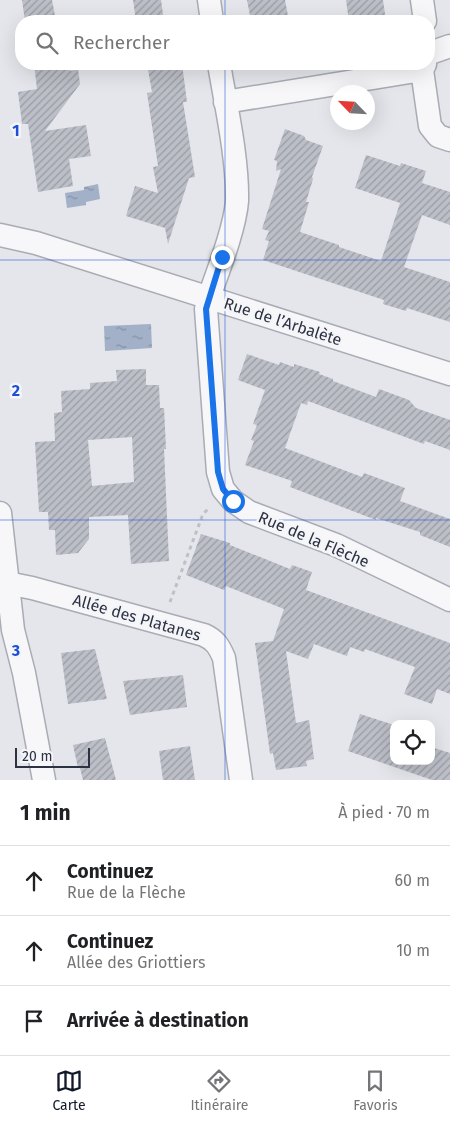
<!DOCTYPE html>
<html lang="fr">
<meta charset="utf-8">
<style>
:root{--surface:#fff;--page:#f6f6f6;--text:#202124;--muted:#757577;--line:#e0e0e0;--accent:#111827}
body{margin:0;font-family:"Fira Sans",sans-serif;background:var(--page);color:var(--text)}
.controls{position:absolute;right:15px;bottom:15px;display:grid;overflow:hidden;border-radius:10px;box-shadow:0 5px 20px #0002}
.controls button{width:45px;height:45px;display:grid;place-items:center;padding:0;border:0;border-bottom:1px solid var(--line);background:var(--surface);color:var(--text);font:25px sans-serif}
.compass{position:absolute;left:330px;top:85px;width:45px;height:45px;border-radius:50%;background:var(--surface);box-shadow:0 5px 20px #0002;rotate:295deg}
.scale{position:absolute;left:15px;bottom:12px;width:75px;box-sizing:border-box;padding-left:5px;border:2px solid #2d3242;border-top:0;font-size:14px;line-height:18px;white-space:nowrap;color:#2d3242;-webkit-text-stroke:4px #f4f5f8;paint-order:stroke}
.stop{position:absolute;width:15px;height:15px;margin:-11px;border:4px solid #1a73e8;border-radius:50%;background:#fff}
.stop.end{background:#1a73e8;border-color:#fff;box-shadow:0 1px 5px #0008}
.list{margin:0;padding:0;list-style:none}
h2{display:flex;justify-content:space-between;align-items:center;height:65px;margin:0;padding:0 20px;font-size:21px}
h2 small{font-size:16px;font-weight:400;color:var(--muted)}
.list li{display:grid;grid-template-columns:32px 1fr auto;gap:15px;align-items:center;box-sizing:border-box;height:70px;padding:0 20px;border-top:1px solid var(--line)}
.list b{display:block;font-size:19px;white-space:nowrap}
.list p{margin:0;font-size:16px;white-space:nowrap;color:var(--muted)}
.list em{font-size:16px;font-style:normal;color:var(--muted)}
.icon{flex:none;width:28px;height:28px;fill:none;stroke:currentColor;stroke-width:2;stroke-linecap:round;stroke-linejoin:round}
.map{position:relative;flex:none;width:450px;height:780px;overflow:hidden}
.search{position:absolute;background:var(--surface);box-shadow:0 5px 20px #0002;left:15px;right:15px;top:15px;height:55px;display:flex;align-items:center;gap:12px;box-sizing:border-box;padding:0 18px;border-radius:20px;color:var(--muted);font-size:19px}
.sheet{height:275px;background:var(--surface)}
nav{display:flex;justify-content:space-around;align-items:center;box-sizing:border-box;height:70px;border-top:1px solid var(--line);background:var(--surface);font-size:14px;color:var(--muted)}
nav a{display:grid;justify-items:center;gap:2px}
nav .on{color:var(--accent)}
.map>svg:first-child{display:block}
</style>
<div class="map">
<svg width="450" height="780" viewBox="0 0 450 780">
<defs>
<pattern id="water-ripples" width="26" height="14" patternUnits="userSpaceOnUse" patternTransform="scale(1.25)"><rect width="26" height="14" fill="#a2b0c8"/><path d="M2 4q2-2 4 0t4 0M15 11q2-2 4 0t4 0" fill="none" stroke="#8490a4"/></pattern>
<pattern id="building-hatch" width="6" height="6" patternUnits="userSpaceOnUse" patternTransform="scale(1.25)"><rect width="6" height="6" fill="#bcbfc7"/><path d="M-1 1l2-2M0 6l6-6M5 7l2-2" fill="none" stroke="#999ca3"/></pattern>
</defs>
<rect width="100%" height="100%" fill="#e4e6eb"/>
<path fill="url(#water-ripples)" d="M98,184l2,15 -14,3v3l-19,3 -2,-15 19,-3v-3z
M151,324l1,24 -47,3 -1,-25z"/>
<path fill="url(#building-hatch)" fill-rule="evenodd" d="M22,0h30l4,21h-31z
M133,0h28l3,21h-28z
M247,0h38l4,21h-38z
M346,0h37l3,21h-37z
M34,64h36l1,7 7,-2 2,15 -35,47 41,-6 5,31 -22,3 4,27 -35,6 -10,-68h-6l-4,-32 19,-3z
M147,64h35l5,38h-4l12,75 -6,1 -21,66 -3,-16 -39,-12 9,-30 23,7 -5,-26 5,-1 -11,-73 5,-1z
M285,129l19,7 2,4 17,6 -11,31 1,2 -7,23h3l-9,30 39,13v2l42,14 19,-58 -45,-15 11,-33 34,11 1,-3 25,8 -4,12 28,9v33l-28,-10 -18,52 46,15v40l-43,-14 -1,3 -23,-7 1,-4 -121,-40 6,-19 -4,-1 4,-9 -7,-2 19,-60 -5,2 1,-10 -3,-1z
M247,354l32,11 1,-3 14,5v-3l26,8 -1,2 14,5v2l43,16 3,-8 30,11 7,8 34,12v30l-25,-9 -1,3 -116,-43 -1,4 -6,-2 -16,45 77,29 2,-4 41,15 -5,13 50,18v28l-30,-12v-3l-44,-14v2l-86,-33 2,-6 -47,-16 9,-24 -3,-1 6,-15 -4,-1 12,-34 -27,-10z
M146,369v16h13l1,23h4l2,41h-2l5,112 -38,3 -3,-49 -39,2v22l-11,14 -22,2 -1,-25h-6l-1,-18h-9l-4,-70 20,-1 -1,-28 8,-1 -1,-21 29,-2v-6l27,-2 -1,-11zM132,437l2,45 -42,4 -4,-46z
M201,534l29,9v2l60,24 2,-4 20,7 -6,18 144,53v51l-13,-5 -5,15 -28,-10 11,-27 -50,-18 -1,3 -14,-5 -3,9 -33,-12 -6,15 -22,-8 10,72 13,-3 5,39 -8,2 1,5 -31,4 -3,-17 -3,1 -15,-111 18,-2 11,-32 -58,-23 -2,4 -38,-15z
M95,649l12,50 -39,5 -7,-51z
M183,675l4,32 -57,8 -7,-34z
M360,714l34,11v36h37v-14l19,6v27h-18l-84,-29z
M105,738l11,42h-33l-3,-12h-2l-5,-23z
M190,746l5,34h-32l-4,-29z"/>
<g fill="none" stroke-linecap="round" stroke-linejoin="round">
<defs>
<path id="street" d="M209,0l3,21
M422,0l3,21
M430,53l20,-7
M219,64c7,42 19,95 18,137 -2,27 -19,70 -28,96l-3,12 12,163 5,17 10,12 16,11 87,33 114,55
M425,64l-3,6 8,56 8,10 12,4
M225,102l197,-32
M0,235l36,8 414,131
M0,513l13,117 11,43 20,107
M7,583l25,5 172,47c11,5 15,11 20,23l17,122"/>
</defs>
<use href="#street" stroke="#a9acb5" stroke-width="25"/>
<path stroke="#bec0c6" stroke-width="3" stroke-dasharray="4 4" stroke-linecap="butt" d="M170,602l33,-88 5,-5"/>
<use href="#street" stroke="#f7f7f9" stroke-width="22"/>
</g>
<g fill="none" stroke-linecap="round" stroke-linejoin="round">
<path stroke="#1a73e8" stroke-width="6" d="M222,257l-16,52 12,163 5,17 10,12"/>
</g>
<path fill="none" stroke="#1d4ed8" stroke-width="1" stroke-opacity="0.55" d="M225,0v21M225,64v716M0,260h450M0,520h450"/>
<g text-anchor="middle" stroke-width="5" stroke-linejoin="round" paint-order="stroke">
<g font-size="16" fill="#2d3242" stroke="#f4f5f8">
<text transform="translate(283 321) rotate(18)" y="6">Rue de l’Arbalète</text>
<text transform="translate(314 539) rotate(23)" y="6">Rue de la Flèche</text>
<text transform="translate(137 617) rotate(16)" y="6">Allée des Platanes</text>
</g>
</g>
<g font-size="16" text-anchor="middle" font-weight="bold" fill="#1d4ed8" stroke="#f4f5f8" stroke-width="5" stroke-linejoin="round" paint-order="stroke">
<text x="16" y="136">1</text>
<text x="16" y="396">2</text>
<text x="16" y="656">3</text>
</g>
</svg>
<div class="controls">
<button><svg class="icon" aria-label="locate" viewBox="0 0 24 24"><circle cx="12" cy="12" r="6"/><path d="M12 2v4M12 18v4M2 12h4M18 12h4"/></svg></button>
</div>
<svg class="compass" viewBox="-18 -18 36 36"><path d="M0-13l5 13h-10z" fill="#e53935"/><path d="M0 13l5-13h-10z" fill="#757577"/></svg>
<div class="scale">20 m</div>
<div class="stop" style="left:233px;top:501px"></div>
<div class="stop end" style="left:222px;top:257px"></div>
<div class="search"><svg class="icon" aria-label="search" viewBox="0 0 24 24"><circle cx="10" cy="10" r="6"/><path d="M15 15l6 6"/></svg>Rechercher</div>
</div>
<section class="sheet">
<h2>1 min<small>À pied · 70 m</small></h2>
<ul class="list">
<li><svg class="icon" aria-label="ahead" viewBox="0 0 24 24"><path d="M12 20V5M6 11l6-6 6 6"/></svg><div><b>Continuez</b><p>Rue de la Flèche</p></div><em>60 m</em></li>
<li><svg class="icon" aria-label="ahead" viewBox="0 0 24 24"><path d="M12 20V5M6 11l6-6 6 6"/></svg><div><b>Continuez</b><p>Allée des Griottiers</p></div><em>10 m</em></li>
<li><svg class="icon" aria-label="arrive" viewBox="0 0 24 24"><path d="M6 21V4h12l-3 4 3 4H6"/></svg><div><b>Arrivée à destination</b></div></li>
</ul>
</section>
<nav>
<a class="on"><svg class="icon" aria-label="map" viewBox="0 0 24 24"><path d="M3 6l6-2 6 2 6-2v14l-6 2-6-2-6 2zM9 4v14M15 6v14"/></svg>Carte</a>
<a><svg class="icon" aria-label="directions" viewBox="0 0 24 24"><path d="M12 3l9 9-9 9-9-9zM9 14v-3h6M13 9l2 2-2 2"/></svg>Itinéraire</a>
<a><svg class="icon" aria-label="saved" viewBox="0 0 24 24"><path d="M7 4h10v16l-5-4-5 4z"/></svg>Favoris</a>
</nav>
